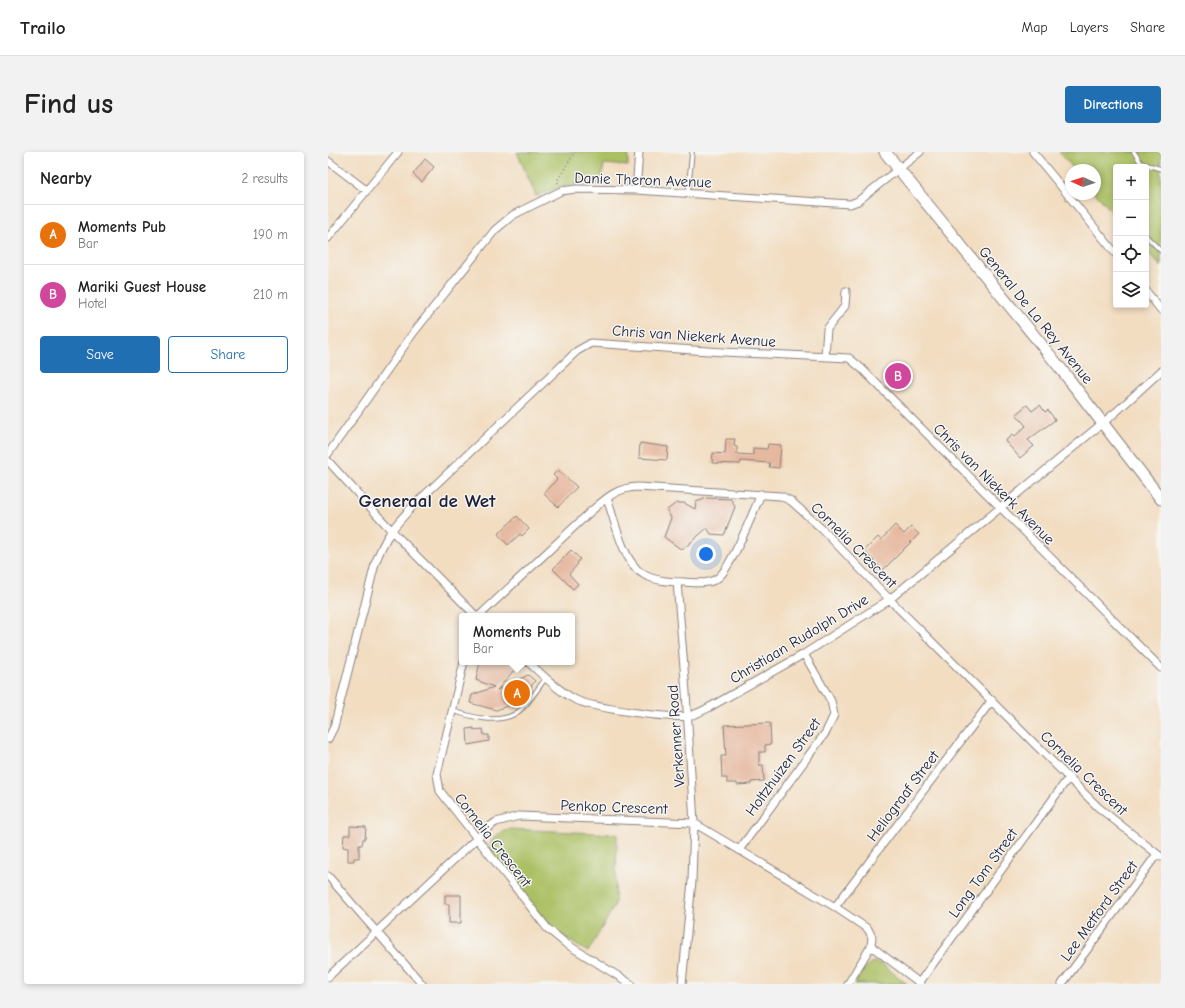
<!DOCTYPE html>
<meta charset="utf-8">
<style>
:root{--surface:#fff;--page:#f2f2f2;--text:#222;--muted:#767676;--line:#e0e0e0;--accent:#1f6fb2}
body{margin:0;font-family:"Comic Neue",sans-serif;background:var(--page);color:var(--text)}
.controls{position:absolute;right:12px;top:12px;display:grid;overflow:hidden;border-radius:4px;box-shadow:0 2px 6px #0003}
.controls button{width:36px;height:36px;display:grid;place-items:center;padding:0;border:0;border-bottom:1px solid var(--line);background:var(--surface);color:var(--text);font:20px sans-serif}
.compass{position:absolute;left:737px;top:12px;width:36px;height:36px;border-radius:50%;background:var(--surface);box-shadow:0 2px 6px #0003;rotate:273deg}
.you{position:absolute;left:378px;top:402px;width:14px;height:14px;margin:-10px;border:3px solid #fff;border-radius:50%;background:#1a73e8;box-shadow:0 0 0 6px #1a73e833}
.badge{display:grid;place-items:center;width:26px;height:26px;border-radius:50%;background:var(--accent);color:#fff;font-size:13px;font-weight:700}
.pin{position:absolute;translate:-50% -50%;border:2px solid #fff;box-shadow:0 1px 4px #0006}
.popup{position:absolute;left:131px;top:461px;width:116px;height:52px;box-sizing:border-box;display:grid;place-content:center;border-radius:4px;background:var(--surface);filter:drop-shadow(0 1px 3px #0005);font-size:13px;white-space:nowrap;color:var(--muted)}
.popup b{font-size:15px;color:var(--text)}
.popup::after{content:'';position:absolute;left:50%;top:100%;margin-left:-8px;border:8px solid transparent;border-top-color:var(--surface)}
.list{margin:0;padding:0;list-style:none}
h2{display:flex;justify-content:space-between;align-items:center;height:52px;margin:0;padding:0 16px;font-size:17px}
h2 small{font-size:13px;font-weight:400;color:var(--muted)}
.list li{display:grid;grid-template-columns:26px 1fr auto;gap:12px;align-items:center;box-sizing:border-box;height:60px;padding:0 16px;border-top:1px solid var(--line)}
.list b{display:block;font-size:15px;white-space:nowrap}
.list p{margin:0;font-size:13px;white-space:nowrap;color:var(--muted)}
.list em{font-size:13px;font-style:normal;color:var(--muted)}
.actions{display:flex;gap:8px;padding:12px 16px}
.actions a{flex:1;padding:9px 0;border:1px solid var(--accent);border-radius:4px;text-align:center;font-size:14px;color:var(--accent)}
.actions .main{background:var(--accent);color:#fff}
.icon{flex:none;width:22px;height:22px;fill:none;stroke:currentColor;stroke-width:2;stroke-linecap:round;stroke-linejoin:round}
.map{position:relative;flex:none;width:833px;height:832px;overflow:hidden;border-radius:4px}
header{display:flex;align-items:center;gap:24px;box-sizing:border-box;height:56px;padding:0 20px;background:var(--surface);border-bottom:1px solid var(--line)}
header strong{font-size:19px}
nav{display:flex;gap:22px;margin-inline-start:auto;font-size:14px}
.intro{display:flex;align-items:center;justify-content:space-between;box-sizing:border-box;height:96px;padding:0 24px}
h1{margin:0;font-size:28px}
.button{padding:10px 18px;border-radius:4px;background:var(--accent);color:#fff;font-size:14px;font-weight:700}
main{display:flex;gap:24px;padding:0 24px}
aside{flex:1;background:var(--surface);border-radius:4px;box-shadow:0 2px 6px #0003}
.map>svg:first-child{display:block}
</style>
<header>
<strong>Trailo</strong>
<nav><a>Map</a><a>Layers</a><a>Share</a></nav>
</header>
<div class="intro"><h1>Find us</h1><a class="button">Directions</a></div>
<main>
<aside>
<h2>Nearby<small>2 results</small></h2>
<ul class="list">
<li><span class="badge" style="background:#e8710a">A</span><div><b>Moments Pub</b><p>Bar</p></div><em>190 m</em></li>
<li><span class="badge" style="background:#d1479c">B</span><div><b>Mariki Guest House</b><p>Hotel</p></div><em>210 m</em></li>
</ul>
<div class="actions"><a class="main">Save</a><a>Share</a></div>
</aside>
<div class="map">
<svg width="833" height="832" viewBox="0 0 833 832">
<rect width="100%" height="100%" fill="#f6f6f2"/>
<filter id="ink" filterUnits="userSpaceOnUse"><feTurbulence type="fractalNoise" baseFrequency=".025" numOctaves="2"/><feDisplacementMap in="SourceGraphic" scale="8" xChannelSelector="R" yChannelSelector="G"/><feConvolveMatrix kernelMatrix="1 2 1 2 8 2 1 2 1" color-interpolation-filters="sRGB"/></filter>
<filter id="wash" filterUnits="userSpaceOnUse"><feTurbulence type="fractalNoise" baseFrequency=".012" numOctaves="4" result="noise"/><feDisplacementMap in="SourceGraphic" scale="16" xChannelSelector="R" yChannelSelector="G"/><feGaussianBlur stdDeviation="0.9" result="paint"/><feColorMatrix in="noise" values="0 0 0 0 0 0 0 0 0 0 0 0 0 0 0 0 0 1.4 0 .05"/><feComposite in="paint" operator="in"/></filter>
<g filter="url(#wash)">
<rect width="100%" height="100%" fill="#f2ddc1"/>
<path fill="#abc064" stroke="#667150" d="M189,0h111v14l-24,-2 -3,20c-28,-2 -39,2 -65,12z
M731,0h102v115l-15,-17v-83h-30v49l-21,-23v-23h-20z
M181,677l108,5 -2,71 -27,47 -36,-22 -62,-76c-1,-16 6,-19 19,-25z
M545,810l9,2 25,20h-53l11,-17z"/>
<g id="blocks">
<path fill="#e6b89f" d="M97,7l9,8 -12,15 -9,-8z
M699,253l5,6 8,-6 5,7 3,-2 7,10 -27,20 6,6 -14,12 -15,-17 7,-6 2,2 12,-11 -10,-12z
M398,287h9l-1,7 3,1v7l16,1v-7l14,1 1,-5 13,1 -2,23 -10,-1 1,-4 -29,-2 -1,3 -28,-1 1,-10 12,1z
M312,291l28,4 -1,13 -28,-2z
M230,318l19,17 -19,20 -14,-13 13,-15 -4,-4z
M379,346l24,1 4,8 -11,28 -13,-1 -4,-6 -25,22 -18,-13 7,-19 -4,-8 9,-7h8l11,6 1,-7z
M189,364l12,13 -7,7 -2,-2 -12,11 -10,-11z
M567,373l9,9 7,-7 8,7 -36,36 -19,-19 14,-14 3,3z
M243,398l9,9 -3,4 1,1 -9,10 9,10 -5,5 -20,-20z
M152,510h26l9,7 -18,21 31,-15 7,6 -16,21 -23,8 -26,-7 2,-8 22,-8 -18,-7z
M442,571l1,21 -6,1v7h-6v13h4l1,16 -13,1v2l-14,1v-2h-10v-5h-5l-1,-22h5l-2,-31z
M146,576v2l9,-1 1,6h5v6l-21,4 -1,-16z
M22,674l16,1 -1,12h-2l-1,6h-3v13h-5v3h-6v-13l-5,-1 1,-12h6z
M117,743h16v28h-12v-19h-4z"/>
</g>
</g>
<g filter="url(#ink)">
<use href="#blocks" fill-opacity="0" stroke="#8a807e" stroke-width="1"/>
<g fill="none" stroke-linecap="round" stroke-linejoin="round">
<defs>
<path id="lane" d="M806,0l7,11 20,6
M360,41l4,-41
M818,84l15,15
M125,559c19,6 43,13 62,3 12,-7 22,-25 31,-36"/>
<path id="street" d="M705,0l83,102
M0,9l38,29
M308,38l3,-38
M0,86l70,-86
M818,139l15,19
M497,204l2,-27 18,-23 1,-15
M0,302l86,-122 81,-102 18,-15 48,-24 15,-2 60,1 214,14 8,-3 62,-49
M0,309l63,69 85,86
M279,346c7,20 16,65 36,76 11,7 28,8 41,8 12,1 27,3 36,-6 14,-15 32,-61 41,-82
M349,430l9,110 8,131 -2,58 -10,103
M151,464l110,-103c15,-13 28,-26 49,-26l143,9 10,5 31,28 72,75 204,203 63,50
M136,510l-27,112 3,17 107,137 18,15 66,41
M200,510c15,13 30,29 48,38 18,8 93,19 112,16 7,-1 14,-5 20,-8l96,-54 86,-55 226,-187 45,-41
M0,587l6,-12 41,-163c10,-28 19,-38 39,-59l163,-154 14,-8 132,9 126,6 12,10 300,300
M411,698l87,-118 8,-17 -3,-14 -27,-47
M0,724l94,108
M507,755l157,-207
M543,794l50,38
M0,825l161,-150 7,-5 23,-6 175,7 141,84 33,22 4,8 -1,9 -23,38
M591,831l150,-206
M734,832l95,-130"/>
<path id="secondary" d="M557,0l176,217 100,130"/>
</defs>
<use href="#lane" stroke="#8a807e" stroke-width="5.5"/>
<use href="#street" stroke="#8a807e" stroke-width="9"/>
<use href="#secondary" stroke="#8a807e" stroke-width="13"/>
<path stroke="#8a807e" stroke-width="1.5" stroke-dasharray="1 3" stroke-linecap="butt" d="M230,31l-1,-2 18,-29"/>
<use href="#lane" stroke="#fff" stroke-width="3.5"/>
<use href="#street" stroke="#fff" stroke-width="7"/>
<use href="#secondary" stroke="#fff" stroke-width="11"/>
</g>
</g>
<g text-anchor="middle" stroke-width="3" stroke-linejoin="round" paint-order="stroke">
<g font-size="15" fill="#22223b" stroke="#f6f6f2">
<text transform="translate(315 28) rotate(2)" y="5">Danie Theron Avenue</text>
<text transform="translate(708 163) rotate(51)" y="5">General De La Rey Avenue</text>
<text transform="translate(366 184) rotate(4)" y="5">Chris van Niekerk Avenue</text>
<text transform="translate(666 332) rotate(45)" y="5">Chris van Niekerk Avenue</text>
<text transform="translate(526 393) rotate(45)" y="5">Cornelia Crescent</text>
<text transform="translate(471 487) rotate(-31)" y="5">Christiaan Rudolph Drive</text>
<text transform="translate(348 584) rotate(-94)" y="5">Verkenner Road</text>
<text transform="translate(455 615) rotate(-54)" y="5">Holtzhuizen Street</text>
<text transform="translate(756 621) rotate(44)" y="5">Cornelia Crescent</text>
<text transform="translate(575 644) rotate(-53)" y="5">Heliograaf Street</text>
<text transform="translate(286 655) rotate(2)" y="5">Penkop Crescent</text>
<text transform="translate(165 688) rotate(52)" y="5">Cornelia Crescent</text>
<text transform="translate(655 721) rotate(-54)" y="5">Long Tom Street</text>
<text transform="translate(771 759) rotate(-54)" y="5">Lee Metford Street</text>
</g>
<g font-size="19" font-weight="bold" fill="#22223b" stroke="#f6f6f2">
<text x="99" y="355">Generaal de Wet</text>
</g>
</g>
</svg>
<div class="controls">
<button>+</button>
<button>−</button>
<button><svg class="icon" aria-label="locate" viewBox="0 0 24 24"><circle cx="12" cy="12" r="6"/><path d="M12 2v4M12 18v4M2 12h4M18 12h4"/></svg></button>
<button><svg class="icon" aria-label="layers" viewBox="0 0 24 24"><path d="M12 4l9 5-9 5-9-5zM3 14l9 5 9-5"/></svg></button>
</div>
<svg class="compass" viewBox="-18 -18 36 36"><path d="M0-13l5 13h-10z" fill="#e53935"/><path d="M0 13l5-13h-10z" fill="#767676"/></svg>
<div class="you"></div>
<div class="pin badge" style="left:189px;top:541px;background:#e8710a">A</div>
<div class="popup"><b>Moments Pub</b>Bar</div>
<div class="pin badge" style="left:570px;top:224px;background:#d1479c">B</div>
</div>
</main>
